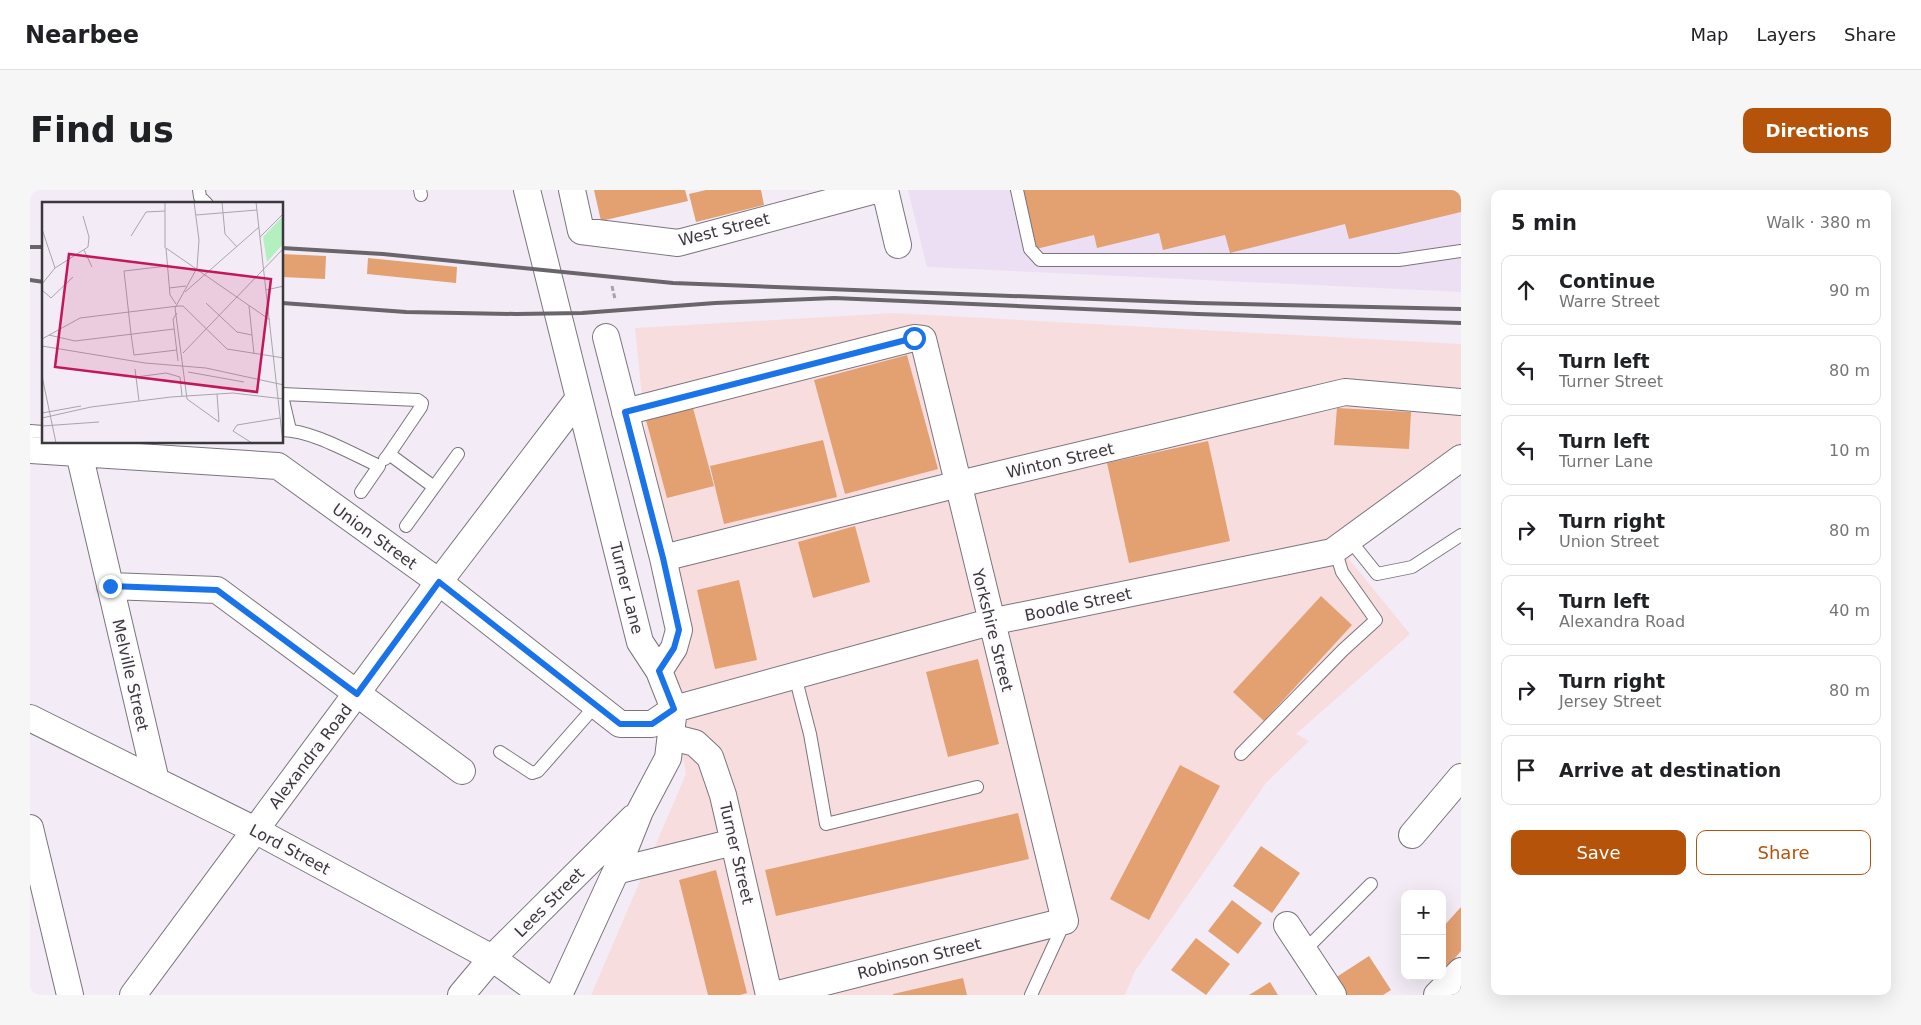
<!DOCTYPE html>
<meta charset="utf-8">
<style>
:root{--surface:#fff;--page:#f6f6f6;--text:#202124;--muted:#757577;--line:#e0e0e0;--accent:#b45309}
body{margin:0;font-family:"DejaVu Sans",sans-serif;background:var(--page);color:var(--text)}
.controls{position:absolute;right:15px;bottom:15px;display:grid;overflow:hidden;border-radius:10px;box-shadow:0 5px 20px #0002}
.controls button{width:45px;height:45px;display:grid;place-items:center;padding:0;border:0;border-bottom:1px solid var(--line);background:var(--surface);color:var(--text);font:25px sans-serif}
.stop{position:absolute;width:15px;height:15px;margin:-11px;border:4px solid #1a73e8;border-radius:50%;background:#fff}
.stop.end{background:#1a73e8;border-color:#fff;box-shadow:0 1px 5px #0008}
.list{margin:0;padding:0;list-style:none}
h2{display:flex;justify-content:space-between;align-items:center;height:65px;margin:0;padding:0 20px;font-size:21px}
h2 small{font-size:16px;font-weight:400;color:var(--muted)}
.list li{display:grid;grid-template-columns:32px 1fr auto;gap:15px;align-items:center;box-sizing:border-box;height:70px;margin:0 10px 10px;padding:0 10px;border:1px solid var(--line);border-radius:10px}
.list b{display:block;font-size:19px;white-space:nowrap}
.list p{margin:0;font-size:16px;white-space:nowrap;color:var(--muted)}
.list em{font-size:16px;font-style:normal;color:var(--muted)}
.actions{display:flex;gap:10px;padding:15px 20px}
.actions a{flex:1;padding:11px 0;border:1px solid var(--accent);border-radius:10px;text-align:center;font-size:18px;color:var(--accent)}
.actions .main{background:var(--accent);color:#fff}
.icon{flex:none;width:28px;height:28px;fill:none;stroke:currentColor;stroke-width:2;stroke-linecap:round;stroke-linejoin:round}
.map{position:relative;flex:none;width:1431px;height:805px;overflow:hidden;border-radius:10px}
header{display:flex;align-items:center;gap:30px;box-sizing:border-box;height:70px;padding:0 25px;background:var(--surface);border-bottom:1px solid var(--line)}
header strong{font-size:24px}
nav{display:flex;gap:28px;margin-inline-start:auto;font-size:18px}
.intro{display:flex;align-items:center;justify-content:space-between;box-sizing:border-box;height:120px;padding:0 30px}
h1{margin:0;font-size:35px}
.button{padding:12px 22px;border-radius:10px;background:var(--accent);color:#fff;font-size:18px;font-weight:700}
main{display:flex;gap:30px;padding:0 30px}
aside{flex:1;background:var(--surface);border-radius:10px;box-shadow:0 5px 20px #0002}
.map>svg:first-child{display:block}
</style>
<header>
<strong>Nearbee</strong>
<nav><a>Map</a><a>Layers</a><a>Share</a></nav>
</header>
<div class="intro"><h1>Find us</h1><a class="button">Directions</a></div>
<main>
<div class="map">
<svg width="1431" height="805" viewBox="0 0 1431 805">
<rect width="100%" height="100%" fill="#f3ecf6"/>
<path fill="#ecdff3" d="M878,0h553v102l-534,-25z"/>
<path fill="#f8dddf" d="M864,123l567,31v110l-112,105 61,75 -114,100 13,7 -43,42 -131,188 -10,24h-534l95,-221 -12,-65 -39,-381z"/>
<path fill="#e3a071" d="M564,0h91l3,11 -87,20z
M676,0h55l3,15 -68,17 -7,-28z
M991,0h440v22l-112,27 -4,-15 -115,29 -5,-18 -62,15 -4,-17 -62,15 -3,-13 -58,14z
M252,64l44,2 -1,23 -43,-2z
M338,68l89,9 -1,16 -89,-9z
M877,165l31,114 -93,25 -31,-114z
M663,218l21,78 -47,12 -21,-78z
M1307,218l74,4 -2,37 -75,-4z
M793,250l14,57 -113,27 -14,-58z
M1178,251l22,100 -101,22 -22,-100z
M825,336l15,56 -57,16 -15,-56z
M709,390l18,80 -42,9 -18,-79z
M1291,406l31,29 -88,96 -31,-29z
M948,469l21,85 -51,13 -22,-85z
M1150,575l40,21 -71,134 -39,-21z
M988,623l11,46 -253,57 -11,-46z
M1231,656l39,27 -28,40 -39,-27z
M686,680l31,123 -7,2h-32l-29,-115z
M1202,710l30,23 -24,31 -30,-23z
M1431,717v44l-19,22v-45z
M1166,748l34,26 -24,31 -35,-25z
M1339,766l22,34 -8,5h-37l-11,-17z
M933,788l4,17h-74v-1z
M1240,792l8,13h-29z"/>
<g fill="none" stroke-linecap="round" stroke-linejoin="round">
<defs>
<path id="lane" d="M169,0l1,7 7,7
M390,0l1,5
M987,0l13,59 10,11h359l62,-9
M252,204l136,6 4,3 -1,4 -32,47
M252,206l8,34
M252,240c32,1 68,23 97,36l-18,26
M0,241l14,1
M355,269l4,-5 45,33
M376,336l52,-72
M1319,349l28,35 35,-7 49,-32
M765,486l15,58 16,90 151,-37
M470,562l32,21 6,-2 58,-66
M1211,564l102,-104 33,-30 -34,-48 -7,-23
M1274,761l67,-67
M1001,805l34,-74"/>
<path id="street" d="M497,0l113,452 19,29 15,38 -6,49 -28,53 -24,60 -57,124
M542,0l9,41 97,12 198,-53
M855,0l13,55
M576,147l57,221 16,72 -5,18 -15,23
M595,222l289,-74 9,1c48,194 94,388 142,582l-291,74
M0,260l248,16 161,116 181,142h32l22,-15 316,-87 342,-70 129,-94
M49,263l77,328
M633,368l296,-74 386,-92 116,10
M80,396l107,4 245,181
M0,528l225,112 237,128 51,37
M641,547l24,6 15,14 13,38 46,200
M0,638l40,167
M1382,645l49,-58
M586,681l118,-29
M1257,735l46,70
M103,805l306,-413 140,-184
M431,805l31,-37 141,-140
M1407,805l24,-24"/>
</defs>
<use href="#lane" stroke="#7b747d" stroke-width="14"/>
<use href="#street" stroke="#7b747d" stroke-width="28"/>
<path stroke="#a8a2aa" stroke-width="3" stroke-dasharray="5 2.5" stroke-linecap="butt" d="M582,96l3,13"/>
<use href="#lane" stroke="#fff" stroke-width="12"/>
<use href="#street" stroke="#fff" stroke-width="26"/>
<path stroke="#69656a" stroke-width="4" d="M0,57h14
M252,58l101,6 290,29 525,20 263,6
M0,90l14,2
M252,113l124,9 110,2 66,-1 133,-10 119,-5 364,16 263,9"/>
</g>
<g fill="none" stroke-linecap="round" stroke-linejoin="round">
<path stroke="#1a73e8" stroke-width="6" d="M80,396l107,4 140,104 82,-112 181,142h32l22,-15 -15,-38 15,-23 5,-18 -16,-72 -38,-146 289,-74"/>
</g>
<g text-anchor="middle" stroke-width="5" stroke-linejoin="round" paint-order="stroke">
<g font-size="16" fill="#3b383c" stroke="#fefbff">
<text transform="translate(694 39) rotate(-14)" y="6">West Street</text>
<text transform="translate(1030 270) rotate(-13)" y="6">Winton Street</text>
<text transform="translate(345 346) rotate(36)" y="6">Union Street</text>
<text transform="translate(597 398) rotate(76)" y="6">Turner Lane</text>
<text transform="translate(1048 414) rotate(-12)" y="6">Boodle Street</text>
<text transform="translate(963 440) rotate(76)" y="6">Yorkshire Street</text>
<text transform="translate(101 485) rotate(77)" y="6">Melville Street</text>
<text transform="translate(280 566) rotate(-53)" y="6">Alexandra Road</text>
<text transform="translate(260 659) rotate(28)" y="6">Lord Street</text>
<text transform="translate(707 663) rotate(77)" y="6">Turner Street</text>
<text transform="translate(519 712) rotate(-45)" y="6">Lees Street</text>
<text transform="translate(889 768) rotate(-14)" y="6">Robinson Street</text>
</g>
</g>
<g transform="translate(12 12)">
<rect width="241" height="241" fill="#f3ecf6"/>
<path d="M241,14v28l-16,18 -4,-25z" fill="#b4f0bf"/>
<path fill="none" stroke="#a9a4ac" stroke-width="1" d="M152,0l5,38 -2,28 -22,40 12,91 32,23M180,0l3,32 12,13M214,0l27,241M154,13l61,-5M0,27l13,39M89,34l15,-24 19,-1M218,35l22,-22M123,46v-46M42,48l8,17M125,64l-43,5 7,63 3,21 43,-5M0,82l13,-16 33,-21 1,-10 -6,-21M127,86l17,-2M0,88l9,8 22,-21M224,88l18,-4M143,90l74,-65M164,101l31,29 15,3M134,102l-6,-9 -4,-47 104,72M207,104l5,48M135,111l-4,6 5,42M7,133l26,6 99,-12M0,137l38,-21 98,-12h5l44,43 57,9M0,144l103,17 61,5 78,17M141,151l101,-105M93,167l4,32M146,170l56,10M0,174l14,67M94,175l30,-4 14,4 2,19M175,192l2,28M0,211l39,-7M0,216l49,-11 80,-10 62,-4 51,6M0,224l57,-4M191,229l4,-6 43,-7M191,229l19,12"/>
<path fill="#c2185b" fill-opacity="0.15" stroke="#c2185b" stroke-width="2.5" d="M27,52l202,25 -14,113 -202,-25z"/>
<rect width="241" height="241" fill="none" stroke="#3b383c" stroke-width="2.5"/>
</g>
</svg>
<div class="controls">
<button>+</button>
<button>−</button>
</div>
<div class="stop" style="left:884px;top:148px"></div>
<div class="stop end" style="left:80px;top:396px"></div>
</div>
<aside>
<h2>5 min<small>Walk · 380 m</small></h2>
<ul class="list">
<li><svg class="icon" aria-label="ahead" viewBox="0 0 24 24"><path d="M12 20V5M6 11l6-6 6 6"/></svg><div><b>Continue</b><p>Warre Street</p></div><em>90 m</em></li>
<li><svg class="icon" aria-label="left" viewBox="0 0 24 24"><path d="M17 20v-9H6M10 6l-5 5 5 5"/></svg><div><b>Turn left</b><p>Turner Street</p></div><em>80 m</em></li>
<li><svg class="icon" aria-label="left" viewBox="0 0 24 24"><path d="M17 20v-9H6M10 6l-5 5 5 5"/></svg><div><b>Turn left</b><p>Turner Lane</p></div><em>10 m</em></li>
<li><svg class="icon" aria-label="right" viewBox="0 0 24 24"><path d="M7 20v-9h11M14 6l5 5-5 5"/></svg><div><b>Turn right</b><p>Union Street</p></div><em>80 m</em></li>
<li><svg class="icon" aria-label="left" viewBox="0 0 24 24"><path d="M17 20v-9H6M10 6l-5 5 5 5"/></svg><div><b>Turn left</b><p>Alexandra Road</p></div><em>40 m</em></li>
<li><svg class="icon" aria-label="right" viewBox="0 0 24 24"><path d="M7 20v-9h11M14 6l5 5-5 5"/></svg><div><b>Turn right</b><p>Jersey Street</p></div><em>80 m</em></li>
<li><svg class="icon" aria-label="arrive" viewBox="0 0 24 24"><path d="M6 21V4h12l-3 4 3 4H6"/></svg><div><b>Arrive at destination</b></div></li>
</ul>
<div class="actions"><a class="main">Save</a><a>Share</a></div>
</aside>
</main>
